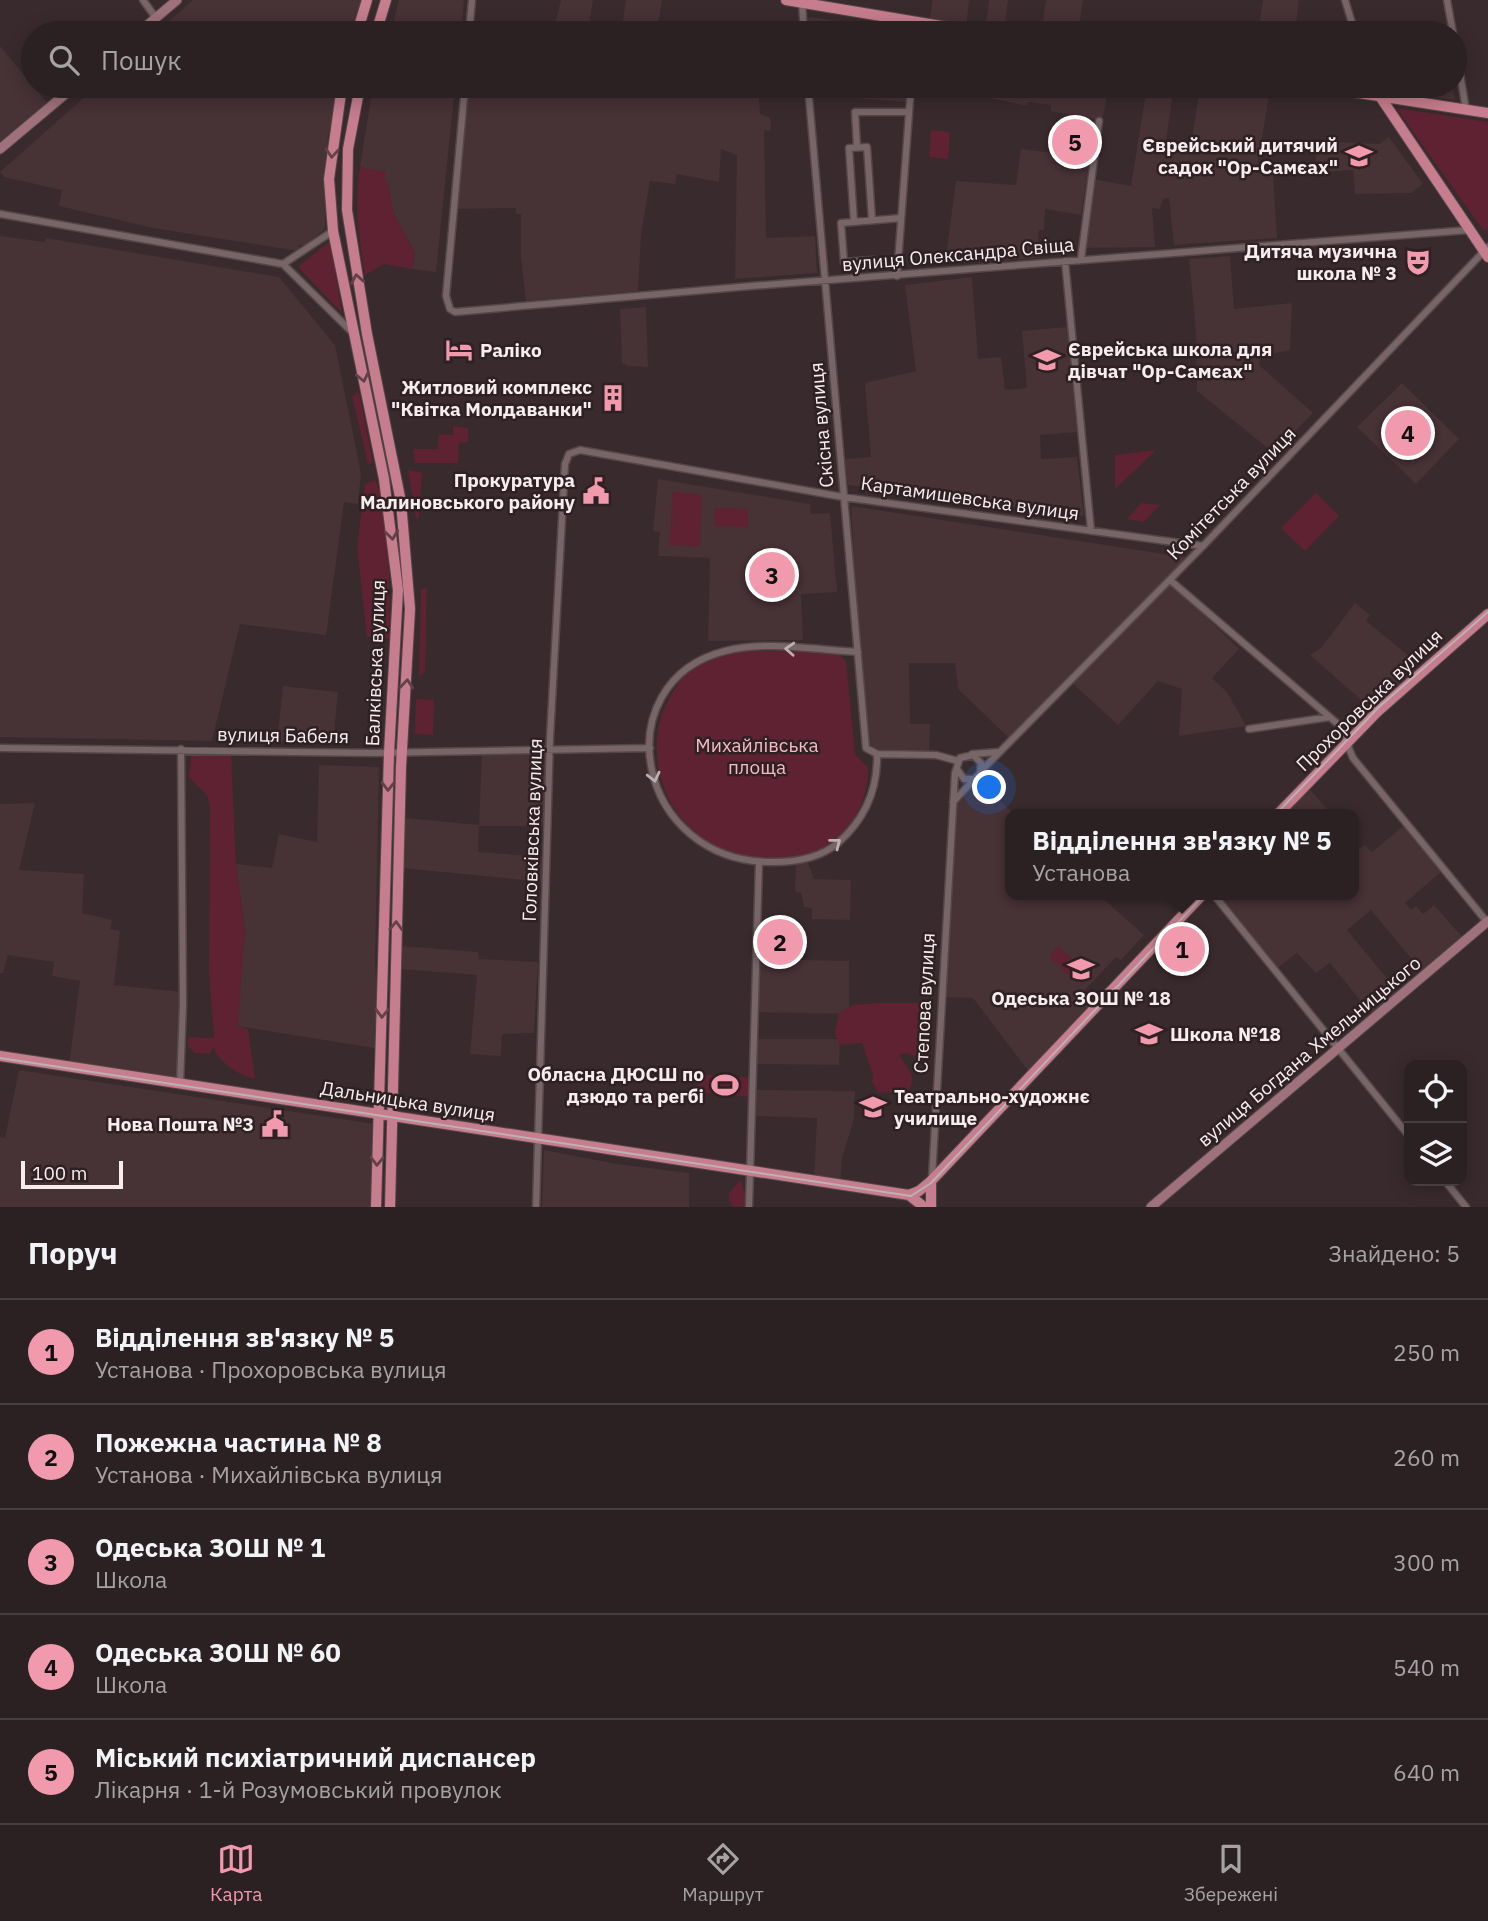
<!DOCTYPE html>
<html lang="uk">
<meta charset="utf-8">
<style>
:root{--surface:#2b2022;--page:#372d2f;--text:#f1f3f6;--muted:#a6a3a5;--line:#473e40;--accent:#f29aad}
body{margin:0;font-family:"IBM Plex Sans",sans-serif;background:var(--page);color:var(--text)}
.controls{position:absolute;right:21px;bottom:21px;display:grid;overflow:hidden;border-radius:14px;box-shadow:0 4px 18px #0003}
.controls button{width:63px;height:63px;display:grid;place-items:center;padding:0;border:0;border-bottom:2px solid var(--line);background:var(--surface);color:var(--text);font:35px sans-serif}
.scale{position:absolute;left:21px;bottom:18px;width:102px;box-sizing:border-box;padding-left:7px;border:4px solid #f7edee;border-top:0;font-size:19px;line-height:24px;white-space:nowrap;color:#f7edee;-webkit-text-stroke:5px #2f2123;paint-order:stroke}
.you{position:absolute;left:990px;top:788px;width:24px;height:24px;margin:-18px;border:5px solid #fff;border-radius:50%;background:#1a73e8;box-shadow:0 0 0 10px #1a73e833}
.badge{display:grid;place-items:center;width:46px;height:46px;border-radius:50%;background:var(--accent);color:#111;font-size:23px;font-weight:700}
.pin{position:absolute;translate:-50% -50%;border:4px solid #fff;box-shadow:0 2px 7px #0006}
.popup{position:absolute;left:1005px;top:809px;width:354px;height:91px;box-sizing:border-box;display:grid;place-content:center;border-radius:14px;background:var(--surface);filter:drop-shadow(0 2px 5px #0005);font-size:23px;white-space:nowrap;color:var(--muted)}
.popup b{font-size:26px;color:var(--text)}
.popup::after{content:'';position:absolute;left:50%;top:100%;margin-left:-14px;border:14px solid transparent;border-top-color:var(--surface)}
.list{margin:0;padding:0;list-style:none}
h2{display:flex;justify-content:space-between;align-items:center;height:91px;margin:0;padding:0 28px;font-size:30px}
h2 small{font-size:23px;font-weight:400;color:var(--muted)}
.list li{display:grid;grid-template-columns:46px 1fr auto;gap:21px;align-items:center;box-sizing:border-box;height:105px;padding:0 28px;border-top:2px solid var(--line)}
.list b{display:block;font-size:26px;white-space:nowrap}
.list p{margin:0;font-size:23px;white-space:nowrap;color:var(--muted)}
.list em{font-size:23px;font-style:normal;color:var(--muted)}
.icon{flex:none;width:38px;height:38px;fill:none;stroke:currentColor;stroke-width:2;stroke-linecap:round;stroke-linejoin:round}
.map{position:relative;flex:none;width:1488px;height:1207px;overflow:hidden}
.search{position:absolute;background:var(--surface);box-shadow:0 4px 18px #0003;left:21px;right:21px;top:21px;height:77px;display:flex;align-items:center;gap:18px;box-sizing:border-box;padding:0 24px;border-radius:38px;color:var(--muted);font-size:26px}
.sheet{height:616px;background:var(--surface)}
nav{display:flex;justify-content:space-around;align-items:center;box-sizing:border-box;height:98px;border-top:2px solid var(--line);background:var(--surface);font-size:19px;color:var(--muted)}
nav a{display:grid;justify-items:center;gap:4px}
nav .on{color:var(--accent)}
.map>svg:first-child{display:block}
</style>
<div class="map">
<svg width="1488" height="1207" viewBox="0 0 1488 1207">
<rect width="100%" height="100%" fill="#392a2d"/>
<path fill="#473236" d="M193,0h169l-9,33h-197z
M399,0h65l-3,33h-70z
M561,0h32l-5,31 16,2h-51z
M626,0h36l-5,33h-36z
M933,0h36l-3,29 -37,-6z
M989,0h19l-4,33h-19z
M1046,0h37l-5,33h-37z
M1263,0h36l-4,33h-37z
M811,17l101,16h-106l-2,-12z
M0,46l47,57 -47,40z
M97,86h241l-10,52 -3,91 -20,16h-6l-1,6 -145,-23 -94,-22 3,-16 -58,-13 -4,-5z
M373,86h82l-19,186 -24,-3 3,-16 -22,-41 -5,-29h-3v-11l-25,-5z
M469,86h289l2,28 9,3 2,5 -1,9 -6,-1 2,108 49,-2 2,37 -82,6 2,-124 -16,-6 -2,33 -42,-8 -2,10 -25,-3 -9,54 -3,56 -112,10 -5,-44v-43h-5v-6l-58,1z
M814,86h93l-1,16 -91,-7z
M948,86h161l-7,35 -51,-10v-6l-23,-3 -1,4 -66,-14 -1,5 -13,-3z
M1147,86h27l-9,62 25,4 10,-66h45l25,4 -14,83 17,-1 4,66 -103,7 -5,-47 -6,1 -3,10 -8,-1 3,39 -74,1 12,-69 38,7z
M1381,86h71l3,14 -73,-10z
M1060,118l35,5 -14,92 -36,-6 -1,21h-5l-1,7 3,21 -96,5 11,-82 60,4 5,-36 34,4z
M1389,137l34,47 -12,9 -56,1 -2,-24 -28,2 -1,-5 -7,1 -3,-27 65,3z
M0,236l45,6 1,-4 233,39 56,68 26,128 -3,31 -14,-2 -17,127 -1,6 -86,-11 -28,117 -212,-4z
M1230,256l4,53 58,-6 -2,47 -29,6 -2,9 54,48 -39,40 -77,-62 -1,-61 -7,-71z
M972,277l6,82 23,-2 4,33 22,-2 -5,-57 45,-4 10,105 -37,3 1,24 36,-2 7,59 -236,-31 -3,-26 26,-2 -6,-74 51,-12 -11,-86z
M646,307l2,60 -19,-1 -7,-3 -2,-54z
M1402,383l57,56 -43,45 -59,-57z
M658,479l152,25 1,10 19,-1 7,79 -36,2 2,46 -95,1 2,-83 -52,-2 2,-24 -7,-1z
M851,506l339,52 -181,180 -51,-49 -3,-26h-46l1,61h20l-1,31 -52,-2 -11,-5 -3,-23z
M1169,581l70,68 -27,29 15,14 19,34 -67,10 3,-47 -24,-8 -40,44 -47,-43z
M1355,603l15,12 -4,6 43,35 8,17 -42,39 -65,-57 11,-7z
M283,686l55,6 -5,51 -56,-1z
M549,749l-2,77h-68l-1,26 68,5 -1,25 -144,-14 3,-50 75,7 3,-74z
M319,765l60,2 -4,194 5,88 -143,-23 8,-96 -9,-66 36,4 7,-34 38,8z
M979,780l35,34h-4v81h89l45,40 -23,25 -5,-3 -34,36 12,12 -64,68 -57,-75 -30,-1 11,-191z
M1306,785l25,29h-52z
M35,803l-16,67 65,4 -2,39 30,7 -2,9 10,2 -6,54 68,7 -2,90 -111,-17 11,-84 -28,-5 2,-14 -46,-7 -5,18h-3v-169z
M1406,824l36,47 -37,32 6,7 5,-4 7,8 11,-9 31,35 -40,35 -54,-65 -24,20 54,65 -26,24 -45,-56 -14,10 -19,-20 -21,16 -60,-74h138v-55l6,8 5,-3 7,7z
M808,863l6,16 37,1 -1,40 -38,-1v-11l-8,-1 -3,-14 -6,-1 1,-27z
M401,946l77,6 1,7 59,3 -4,71 -32,1 -1,22 -31,-2 7,-79 -77,-6z
M758,959l91,2v53l-93,-2z
M755,1039h85l-1,26 -85,-1z
M19,1070l356,54 -3,83h-372v-70l5,1z
M753,1090l102,1 -1,28 -12,39 -2,26 -26,-4 3,-62 -64,-2z
M544,1150l73,14 72,9v34h-147z"/>
<path fill="#5e2233" d="M1396,108l92,14v108h-5z
M931,130l19,2 -2,27 -19,-2z
M360,167l25,5v10h3l5,30 22,41 -3,16 -28,-5 -19,11c-6,-36 -11,-71 -5,-108z
M330,241l12,72 -44,-46z
M359,392l14,71 -5,1 -16,-68z
M453,426l15,2v14l-9,1 -1,20h-43l-2,-14h25l1,-15 14,1z
M1156,450l-41,39v-34z
M408,470l14,3 -3,45h-3z
M375,480c15,28 15,122 15,157l-7,3 -16,-3 -10,-90 8,-63z
M673,492l29,3 -2,51 -31,-1z
M1316,493l23,23 -34,35 -24,-23z
M1141,503l19,2 -16,17 -17,-3z
M715,508l33,1v18l-34,-1z
M427,588l-2,84 -6,5 2,-88z
M837,653l9,8 9,93 13,14c-2,125 -186,120 -209,2 -4,-22 -3,-47 8,-67 10,-21 28,-44 53,-49 37,-6 79,-1 117,-1z
M416,699l18,1 -1,35 -18,-1z
M192,753h39l5,111 9,66 -7,96 10,3 7,50c-15,-3 -37,-17 -41,-31l-5,6 -14,-1 -7,-6v-10l26,1 -5,-64 1,-166 -3,-13 -18,-18z
M1058,946l22,20 -10,10 -21,-19z
M878,1003h49l-10,54 -10,-4 -7,2c6,14 18,19 9,35l-30,3 -7,-11 1,-7 -11,-32 -23,2 -4,-13 4,-19 14,-8z
M699,1074l54,4 -2,19 -53,-5z
M740,1180l5,12v15h-11l-5,-6v-8z"/>
<g fill="none" stroke-linecap="round" stroke-linejoin="round">
<defs>
<path id="minor" d="M143,0l13,18
M1345,0l10,33
M1447,0l6,33
M802,2l2,31
M469,33l3,-33
M1455,43l11,67
M465,86l-19,210 4,13 5,3 296,-26 718,-56
M808,86l58,662 11,6 59,1 22,6
M857,147l-2,-35h54
M0,214l283,50
M854,222l-5,-74 18,-1 5,73
M1081,259l18,-138
M874,260l-30,2 -3,-39 60,-5
M1065,261l26,270
M283,264l71,70
M283,264l50,-33
M897,276l14,-190
M1170,580l169,145 14,33 134,164
M858,652c-42,-2 -92,-12 -133,-1 -122,31 -90,213 49,211 23,0 46,-4 64,-19 27,-24 40,-54 39,-89
M1249,729l81,-12
M0,748l374,5 276,-5
M972,754l26,-2
M957,769l7,10h9
M980,772l223,-226 285,-299
M1214,895l195,241
M180,1084l3,-80 -2,-255
M932,1178l23,-405 5,-15 13,-3 8,8 -1,10 -27,29
M1445,1181l21,26
M536,1207l14,-469 15,-274 4,-10 11,-4 263,47 360,49
M749,1207l10,-344"/>
<path id="secondary" d="M138,33l39,-33
M0,149l75,-63
M1151,1207l337,-286"/>
<path id="primary" d="M786,0l197,33
M357,33l10,-33
M376,33l10,-33
M342,86l-13,93 4,52 51,248 14,111 -9,163 -13,454
M360,86l-12,63 -1,61 20,124 34,168 9,107 -9,158 -11,440
M1314,86l174,27
M1379,95l109,162
M1278,814l99,-102 111,-98
M0,1056l909,139 10,-4 12,-10 271,-286
M909,1195l15,12
M931,1207v-26"/>
</defs>
<use href="#minor" stroke="#544749" stroke-width="9"/>
<use href="#secondary" stroke="#544749" stroke-width="11"/>
<use href="#primary" stroke="#544749" stroke-width="12"/>
<use href="#minor" stroke="#776568" stroke-width="6"/>
<use href="#secondary" stroke="#9e717b" stroke-width="9"/>
<use href="#primary" stroke="#c67d8d" stroke-width="10"/>
<path stroke="#bdb1b3" stroke-width="2" d="M1276,814l103,-107 109,-95
M0,1058l911,138 20,-13 273,-288"/>
</g>
<defs><path id="oneway-chevron" d="M-2-3.5L2.5 0L-2 3.5" fill="none" stroke-width="1.6" stroke-linecap="round" stroke-linejoin="round" transform="scale(1.75)"/></defs>
<g stroke="#644148">
<use href="#oneway-chevron" transform="translate(332 153) rotate(95)"/>
<use href="#oneway-chevron" transform="translate(357 279) rotate(-100)"/>
<use href="#oneway-chevron" transform="translate(363 377) rotate(78)"/>
<use href="#oneway-chevron" transform="translate(392 535) rotate(83)"/>
<use href="#oneway-chevron" transform="translate(407 684) rotate(-85)"/>
<use href="#oneway-chevron" transform="translate(388 786) rotate(91)"/>
<use href="#oneway-chevron" transform="translate(396 926) rotate(-88)"/>
<use href="#oneway-chevron" transform="translate(382 1013) rotate(91)"/>
<use href="#oneway-chevron" transform="translate(377 1161) rotate(92)"/>
</g>
<g stroke="#bdb0b2">
<use href="#oneway-chevron" transform="translate(790 649) rotate(-177)"/>
<use href="#oneway-chevron" transform="translate(654 777) rotate(76)"/>
<use href="#oneway-chevron" transform="translate(836 843) rotate(-38)"/>
</g>
<defs>
<symbol id="school-bare" viewBox="-9 -9 18 18"><path d="M0-5L7-2L0 1L-7-2ZM-4 1L0 2.5L4 1V4Q0 6-4 4Z" fill="#f29aad" stroke="#2f2123" stroke-width="2.5" paint-order="stroke"/></symbol>
<symbol id="theatre-bare" viewBox="-9 -9 18 18"><path d="M-5-5.5Q0-4 5-5.5V0Q5 5 0 6Q-5 5-5 0ZM-3.3-2.5H-1v1.5H-3.3ZM1-2.5H3.3v1.5H1ZM-2.8 1Q0 5.5 2.8 1Z" fill="#f29aad" stroke="#2f2123" stroke-width="2.5" paint-order="stroke"/></symbol>
<symbol id="hotel-bare" viewBox="-9 -9 18 18"><path d="M-6-4.5h1.5V1H6V5H4.5V3h-9V5H-6ZM-4 0a1.8 1.8 0 1 1 3.6 0ZM.5 0V-2.5h3Q6-2.5 6 0Z" fill="#f29aad" stroke="#2f2123" stroke-width="2.5" paint-order="stroke"/></symbol>
<symbol id="building-bare" viewBox="-9 -9 18 18"><path d="M-4-6H4V6H1V3H-1V6H-4ZM-2.5-4.3h1.7v1.8h-1.7ZM.8-4.3h1.7v1.8H.8ZM-2.5-1h1.7V.8h-1.7ZM.8-1h1.7V.8H.8Z" fill="#f29aad" stroke="#2f2123" stroke-width="2.5" paint-order="stroke"/></symbol>
<symbol id="civic-bare" viewBox="-9 -9 18 18"><path d="M-.6-6.5H3V-4.5H.6V-3L4-1V1h2V6H-6V1h2V-1L-.6-3ZM-1.2 2.5V6h2.4V2.5Z" fill="#f29aad" stroke="#2f2123" stroke-width="2.5" paint-order="stroke"/></symbol>
<symbol id="stadium-bare" viewBox="-9 -9 18 18"><path d="M0-5a6.5 5 0 1 0 0 10a6.5 5 0 1 0 0-10ZM-3.5-1.8h7v3.6h-7Z" fill="#f29aad" stroke="#2f2123" stroke-width="2.5" paint-order="stroke"/></symbol>
<symbol id="university-bare" viewBox="-9 -9 18 18"><path d="M0-5L7-2L0 1L-7-2ZM-4 1L0 2.5L4 1V4Q0 6-4 4Z" fill="#f29aad" stroke="#2f2123" stroke-width="2.5" paint-order="stroke"/></symbol>
</defs>
<g fill-rule="evenodd">
<use href="#school-bare" x="1340" y="137" width="38" height="38"/>
<use href="#theatre-bare" x="1399" y="243" width="38" height="38"/>
<use href="#hotel-bare" x="440" y="331" width="38" height="38"/>
<use href="#school-bare" x="1028" y="341" width="38" height="38"/>
<use href="#building-bare" x="594" y="379" width="38" height="38"/>
<use href="#civic-bare" x="577" y="472" width="38" height="38"/>
<use href="#school-bare" x="1062" y="950" width="38" height="38"/>
<use href="#school-bare" x="1130" y="1015" width="38" height="38"/>
<use href="#stadium-bare" x="706" y="1066" width="38" height="38"/>
<use href="#university-bare" x="854" y="1088" width="38" height="38"/>
<use href="#civic-bare" x="256" y="1105" width="38" height="38"/>
</g>
<g text-anchor="middle" stroke-width="5" stroke-linejoin="round" paint-order="stroke">
<g font-size="19" font-weight="bold" fill="#f7edee" stroke="#2f2123" text-anchor="end">
<text x="1338" y="152">Єврейський дитячий<tspan x="1338" dy="22">садок "Ор-Самєах"</tspan></text>
<text x="1397" y="258">Дитяча музична<tspan x="1397" dy="22">школа № 3</tspan></text>
<text x="1068" y="356" text-anchor="start">Єврейська школа для<tspan x="1068" dy="22">дівчат "Ор-Самєах"</tspan></text>
<text x="480" y="357" text-anchor="start">Раліко</text>
<text x="592" y="394">Житловий комплекс<tspan x="592" dy="22">"Квітка Молдаванки"</tspan></text>
<text x="575" y="487">Прокуратура<tspan x="575" dy="22">Малиновського району</tspan></text>
<text x="1081" y="1005" text-anchor="middle">Одеська ЗОШ № 18</text>
<text x="1170" y="1041" text-anchor="start">Школа №18</text>
<text x="704" y="1081">Обласна ДЮСШ по<tspan x="704" dy="22">дзюдо та регбі</tspan></text>
<text x="894" y="1103" text-anchor="start">Театрально-художнє<tspan x="894" dy="22">училище</tspan></text>
<text x="254" y="1131">Нова Пошта №3</text>
</g>
<g font-size="19" fill="#f7edee" stroke="#2f2123">
<text transform="translate(958 254) rotate(-5)" y="7">вулиця Олександра Свіща</text>
<text transform="translate(821 425) rotate(-95)" y="7">Cкісна вулиця</text>
<text transform="translate(1231 493) rotate(-46)" y="7">Комітетська вулиця</text>
<text transform="translate(970 498) rotate(8)" y="7">Картамишевська вулиця</text>
<text transform="translate(375 663) rotate(-88)" y="7">Балківська вулиця</text>
<text transform="translate(1369 700) rotate(-44)" y="7">Прохоровська вулиця</text>
<text transform="translate(283 735) rotate(1)" y="7">вулиця Бабеля</text>
<text transform="translate(532 830) rotate(-88)" y="7">Головківська вулиця</text>
<text transform="translate(924 1003) rotate(-87)" y="7">Степова вулиця</text>
<text transform="translate(1309 1051) rotate(-40)" y="7">вулиця Богдана Хмельницького</text>
<text transform="translate(408 1101) rotate(9)" y="7">Дальницька вулиця</text>
</g>
<g font-size="19" fill="#f7b9c5" stroke="#2f2123">
<text x="757" y="752">Михайлівська<tspan x="757" dy="22">площа</tspan></text>
</g>
</g>
</svg>
<div class="controls">
<button><svg class="icon" aria-label="locate" viewBox="0 0 24 24"><circle cx="12" cy="12" r="6"/><path d="M12 2v4M12 18v4M2 12h4M18 12h4"/></svg></button>
<button><svg class="icon" aria-label="layers" viewBox="0 0 24 24"><path d="M12 4l9 5-9 5-9-5zM3 14l9 5 9-5"/></svg></button>
</div>
<div class="scale">100 m</div>
<div class="you"></div>
<div class="pin badge" style="left:1182px;top:949px">1</div>
<div class="popup"><b>Відділення зв'язку № 5</b>Установа</div>
<div class="pin badge" style="left:780px;top:942px">2</div>
<div class="pin badge" style="left:772px;top:575px">3</div>
<div class="pin badge" style="left:1408px;top:433px">4</div>
<div class="pin badge" style="left:1075px;top:142px">5</div>
<div class="search"><svg class="icon" aria-label="search" viewBox="0 0 24 24"><circle cx="10" cy="10" r="6"/><path d="M15 15l6 6"/></svg>Пошук</div>
</div>
<section class="sheet">
<h2>Поруч<small>Знайдено: 5</small></h2>
<ul class="list">
<li><span class="badge">1</span><div><b>Відділення зв'язку № 5</b><p>Установа · Прохоровська вулиця</p></div><em>250 m</em></li>
<li><span class="badge">2</span><div><b>Пожежна частина № 8</b><p>Установа · Михайлівська вулиця</p></div><em>260 m</em></li>
<li><span class="badge">3</span><div><b>Одеська ЗОШ № 1</b><p>Школа</p></div><em>300 m</em></li>
<li><span class="badge">4</span><div><b>Одеська ЗОШ № 60</b><p>Школа</p></div><em>540 m</em></li>
<li><span class="badge">5</span><div><b>Міський психіатричний диспансер</b><p>Лікарня · 1-й Розумовський провулок</p></div><em>640 m</em></li>
</ul>
</section>
<nav>
<a class="on"><svg class="icon" aria-label="map" viewBox="0 0 24 24"><path d="M3 6l6-2 6 2 6-2v14l-6 2-6-2-6 2zM9 4v14M15 6v14"/></svg>Карта</a>
<a><svg class="icon" aria-label="directions" viewBox="0 0 24 24"><path d="M12 3l9 9-9 9-9-9zM9 14v-3h6M13 9l2 2-2 2"/></svg>Маршрут</a>
<a><svg class="icon" aria-label="saved" viewBox="0 0 24 24"><path d="M7 4h10v16l-5-4-5 4z"/></svg>Збережені</a>
</nav>
